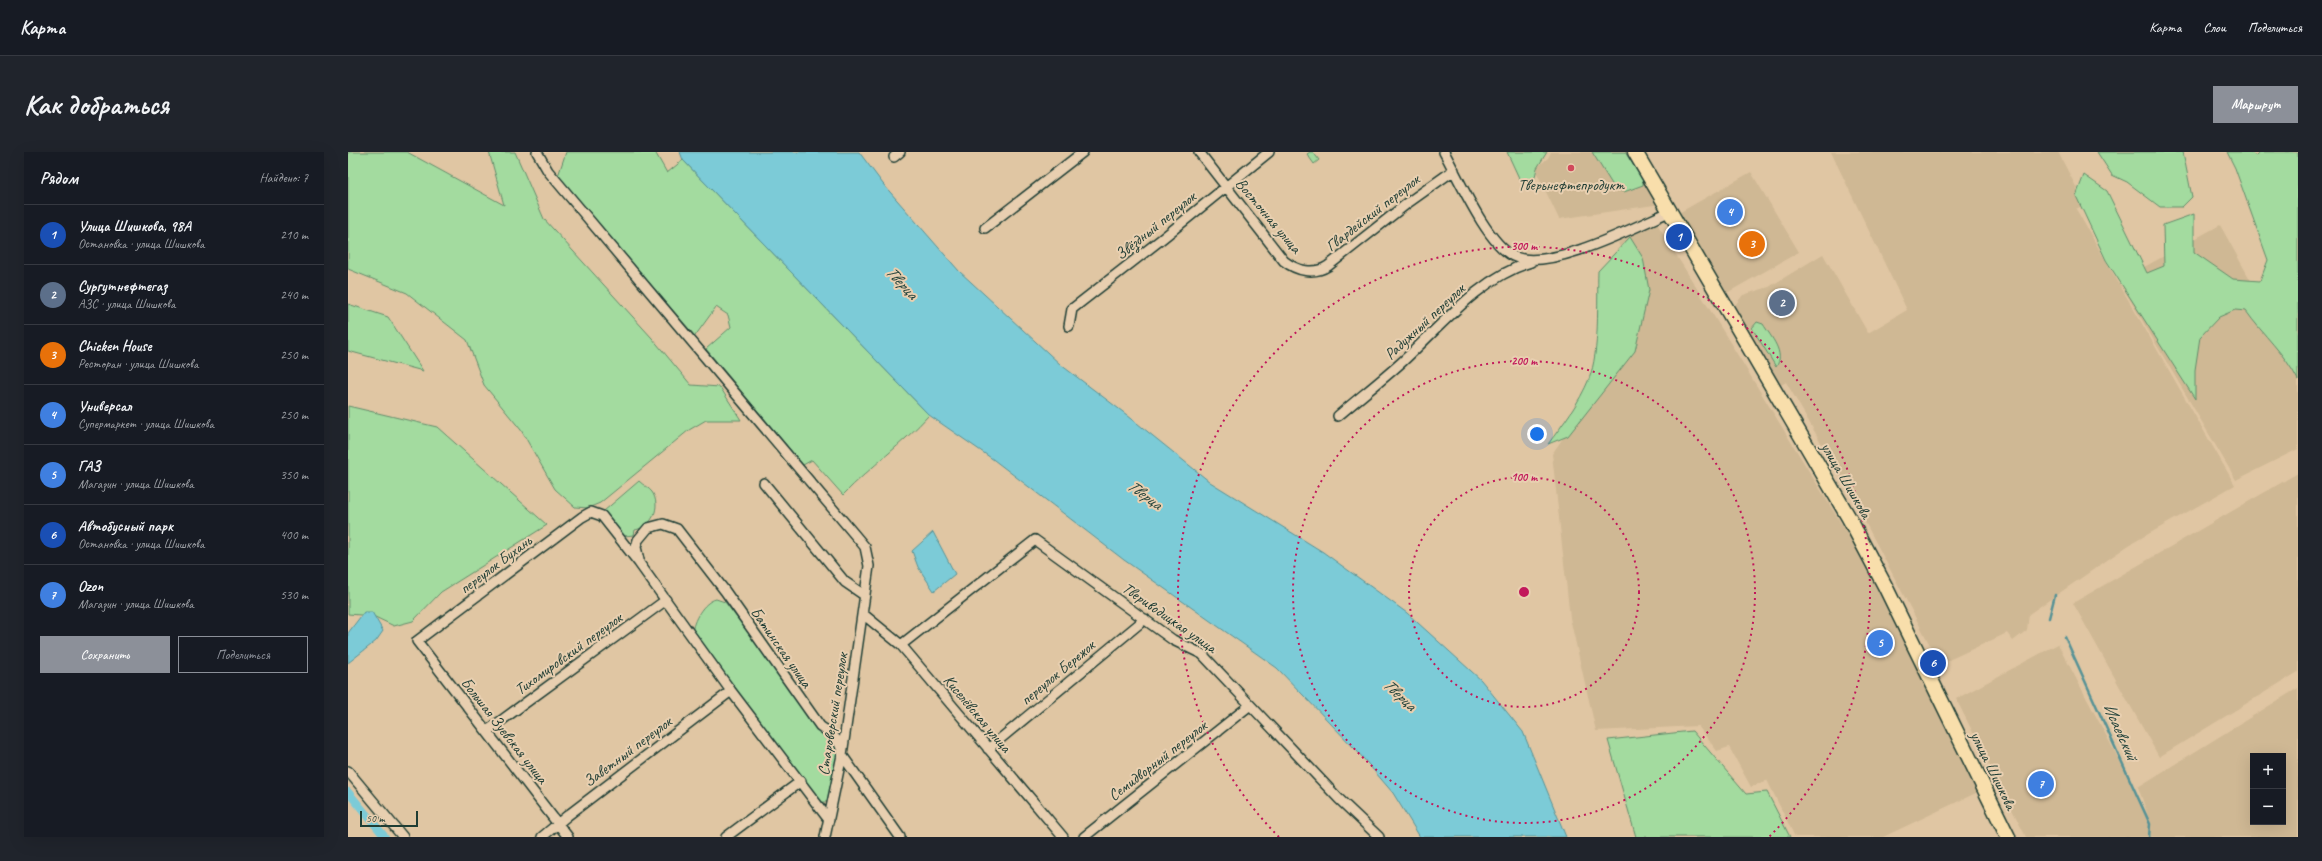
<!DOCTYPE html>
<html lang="ru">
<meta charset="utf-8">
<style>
:root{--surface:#171b24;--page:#20242c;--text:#f1f3f6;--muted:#9ea1a6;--line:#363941;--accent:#8c9099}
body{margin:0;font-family:Caveat,sans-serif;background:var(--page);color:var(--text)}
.controls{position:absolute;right:12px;bottom:12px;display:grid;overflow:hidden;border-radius:0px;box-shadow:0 4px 16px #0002}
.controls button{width:36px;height:36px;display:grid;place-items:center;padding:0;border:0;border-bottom:1px solid var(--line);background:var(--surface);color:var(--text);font:20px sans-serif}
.scale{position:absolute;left:12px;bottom:10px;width:58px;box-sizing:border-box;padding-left:4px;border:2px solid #1f3d34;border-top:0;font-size:11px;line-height:14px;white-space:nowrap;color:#1f3d34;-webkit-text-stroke:3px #e8cfb0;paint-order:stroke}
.you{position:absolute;left:1189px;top:282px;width:14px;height:14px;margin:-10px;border:3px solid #fff;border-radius:50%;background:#1a73e8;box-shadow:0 0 0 6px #1a73e833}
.badge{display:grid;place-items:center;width:26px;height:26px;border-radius:50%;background:var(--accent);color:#fff;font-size:13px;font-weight:700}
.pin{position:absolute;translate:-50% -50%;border:2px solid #fff;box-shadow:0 1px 4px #0006}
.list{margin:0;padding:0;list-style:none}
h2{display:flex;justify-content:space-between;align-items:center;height:52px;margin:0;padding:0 16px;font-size:17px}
h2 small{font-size:13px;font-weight:400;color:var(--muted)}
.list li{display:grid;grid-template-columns:26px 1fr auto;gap:12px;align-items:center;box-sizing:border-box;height:60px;padding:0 16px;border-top:1px solid var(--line)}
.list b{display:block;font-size:15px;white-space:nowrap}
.list p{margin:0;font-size:13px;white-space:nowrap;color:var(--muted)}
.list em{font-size:13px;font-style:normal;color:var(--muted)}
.actions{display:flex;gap:8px;padding:12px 16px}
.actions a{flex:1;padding:9px 0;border:1px solid var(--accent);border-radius:0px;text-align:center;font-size:14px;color:var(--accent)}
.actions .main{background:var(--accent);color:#fff}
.map{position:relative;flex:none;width:1950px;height:685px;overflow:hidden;border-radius:0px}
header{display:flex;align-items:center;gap:24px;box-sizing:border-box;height:56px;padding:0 20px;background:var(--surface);border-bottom:1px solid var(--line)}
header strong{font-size:19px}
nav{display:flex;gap:22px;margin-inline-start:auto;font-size:14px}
.intro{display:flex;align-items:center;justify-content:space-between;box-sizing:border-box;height:96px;padding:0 24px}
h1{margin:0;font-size:28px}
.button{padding:10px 18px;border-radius:0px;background:var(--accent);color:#fff;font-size:14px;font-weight:700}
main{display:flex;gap:24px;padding:0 24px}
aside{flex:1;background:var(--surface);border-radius:0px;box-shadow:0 4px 16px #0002}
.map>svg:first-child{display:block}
</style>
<header>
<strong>Карта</strong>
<nav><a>Карта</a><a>Слои</a><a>Поделиться</a></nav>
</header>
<div class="intro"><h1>Как добраться</h1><a class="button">Маршрут</a></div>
<main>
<aside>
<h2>Рядом<small>Найдено: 7</small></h2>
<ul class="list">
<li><span class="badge" style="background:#1a4fb4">1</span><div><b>Улица Шишкова, 98А</b><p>Остановка · улица Шишкова</p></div><em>210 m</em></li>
<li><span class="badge" style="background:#5c6f8a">2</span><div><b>Сургутнефтегаз</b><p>АЗС · улица Шишкова</p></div><em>240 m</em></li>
<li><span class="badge" style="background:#e8710a">3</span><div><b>Chicken House</b><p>Ресторан · улица Шишкова</p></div><em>250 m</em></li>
<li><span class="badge" style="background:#3f7fe0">4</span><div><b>Универсал</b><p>Супермаркет · улица Шишкова</p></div><em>250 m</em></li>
<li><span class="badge" style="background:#3f7fe0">5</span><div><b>ГАЗ</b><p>Магазин · улица Шишкова</p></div><em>350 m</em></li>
<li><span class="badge" style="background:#1a4fb4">6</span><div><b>Автобусный парк</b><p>Остановка · улица Шишкова</p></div><em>400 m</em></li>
<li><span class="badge" style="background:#3f7fe0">7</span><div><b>Ozon</b><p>Магазин · улица Шишкова</p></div><em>530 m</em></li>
</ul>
<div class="actions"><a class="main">Сохранить</a><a>Поделиться</a></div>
</aside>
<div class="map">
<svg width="1950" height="685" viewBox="0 0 1950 685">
<rect width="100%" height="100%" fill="#e0c6a3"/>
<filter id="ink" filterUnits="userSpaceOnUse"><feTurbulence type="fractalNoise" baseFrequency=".025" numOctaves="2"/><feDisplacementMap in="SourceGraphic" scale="8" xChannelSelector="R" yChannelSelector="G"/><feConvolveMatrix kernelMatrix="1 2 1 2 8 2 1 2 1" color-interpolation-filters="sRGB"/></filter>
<g filter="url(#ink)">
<path fill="#cfb894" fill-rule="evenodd" d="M1203,0h78l32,52 -102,15 -24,-50 13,-11z
M1483,0h227l27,52 -9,5 159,276 -106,60 -100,69 -2,16 -14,11 -6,-8 -67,31 -94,-178 -60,-104 -8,5 -46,-78 11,-14 26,-8 54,-33 45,79 39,-23z
M1403,20l48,80 -74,42 -48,-80z
M1308,70l202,329 120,241 -95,45h-88l-28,-57 -16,7 -22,-40 -12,4 -19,-25 -102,5 -26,-113 -18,-164 52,-75 30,-104 -16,-32z
M1872,73l78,141v83l-62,31 -117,-199z
M1950,321v199l-139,85 -86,-154z
M1710,492l90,171 -10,-28 160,-99v149h-272l-70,-138zM1905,604h30v66h-30z"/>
<path fill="#a3db9f" stroke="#618c6a" d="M0,0h59l97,53 -15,-53h26l29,67 108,119 39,47 29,2 21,33h-35l-17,10 -89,73 -12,5 -13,-1 -20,-18 -34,-59 -37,-45 -17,-45 -60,-47 -59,-24z
M218,0h89l12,21 16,-13 246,255c-26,29 -59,52 -86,80l-31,-35 -9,5 -97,-116 25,-22 -3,-12 -12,-8 -21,29 -137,-160z
M962,0h3l6,8 -5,4 -7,-10z
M1159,0h40l-10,16 -3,13 -8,7 -7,-10z
M1244,0h33l18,28v5l-19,7 -9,-3z
M1749,0h86l9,45 -10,10h-22l-33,-25 -15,-7z
M1879,0h23l6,4 4,-4h38v228c-13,-26 -35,-45 -52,-69l-11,-1 -16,7 -19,20 -5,33v29l-89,-139 -30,-64 8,-21 23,16 40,82 17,-7 -1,-41 31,-11v38l39,27 27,2 8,-21 -33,-92z
M1282,85l13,21 6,32 -14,61 -67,85 -20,8c16,-21 31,-41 41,-65 11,-28 8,-77 9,-108z
M0,152l40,13 35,54 -75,-20z
M1409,170l6,2c8,13 23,29 13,43l-24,-39z
M0,254l89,21 110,98 -106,67 -28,29 -19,5 -21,-10 -25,-2z
M291,329c4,4 10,7 13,11 10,15 0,35 -17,38l-1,5 -10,1 -20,-25z
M368,447l9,3 94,125 16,14 4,8 -11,53h-7l-4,-4 -125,-165c1,-12 11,-31 24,-34z
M1344,579l54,63 21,-2 23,45h-154l-28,-97z"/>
<path fill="#7ccbd7" stroke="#579296" d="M332,0h179l24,32 76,87 102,94 66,50 83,67 113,70 84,61 74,67 42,52 43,105h-146l-27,-44 -36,-42 -80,-83 -153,-108 -130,-100 -65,-45 -246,-255z
M585,380l22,42 -21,17 -16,-24 -6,-16z
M16,460h8l11,19 -7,10 -28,22v-30z"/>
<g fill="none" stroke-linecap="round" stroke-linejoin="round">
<path stroke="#579296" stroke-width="2.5" d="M1701,466l6,-23
M1717,485l85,187 -1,13"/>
<path stroke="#7ccbd7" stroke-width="8" d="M0,640l37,45"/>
<defs>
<path id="street" d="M189,0l11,19 317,376 4,19 -27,189 -17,82
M851,0l85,109c13,10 30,14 44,5l81,-64 45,-32
M1096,0c15,27 42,90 69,104 34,17 124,-30 158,-45
M546,5l6,-5
M637,76l98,-76
M721,174l3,-17 91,-71 106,-86
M990,264c21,-18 43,-35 64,-54 39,-36 77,-84 129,-100
M416,331l81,99 19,13
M291,408l-3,-13 2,-7 10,-12 15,-4 14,5 48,62 95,135c12,9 21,13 22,29l58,82
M515,462l38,31 162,192
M553,493l134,-105 138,100 29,14 137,145 40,38
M139,579l179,-131
M640,597l157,-130
M0,619l55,66
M194,685l25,-21 164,-125
M220,685l-151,-196 165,-124 9,-5 11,4 37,47 92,128 98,129
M378,685l75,-56
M736,685l165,-131"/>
<path id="primary" d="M1287,0l214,366 36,68 123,251"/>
</defs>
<use href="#street" stroke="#1f3d34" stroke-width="12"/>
<use href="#primary" stroke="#1f3d34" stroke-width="17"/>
<use href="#street" stroke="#e8cfb0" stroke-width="9"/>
<use href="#primary" stroke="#f8deab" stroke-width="14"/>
</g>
</g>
<g fill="none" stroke="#c2185b" stroke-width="2" stroke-dasharray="2 4">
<circle cx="1176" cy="440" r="115"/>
<circle cx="1176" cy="440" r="231"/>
<path d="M931 685A346 346 0 1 1 1421 685"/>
</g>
<circle fill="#d1495b" stroke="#e8cfb0" stroke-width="1.5" cx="1223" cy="16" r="4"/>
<g text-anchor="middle" stroke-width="4" stroke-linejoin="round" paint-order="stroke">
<g font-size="16" fill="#1f3d34" stroke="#e8cfb0">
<text x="1223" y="38">Тверьнефтепродукт</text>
</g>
<g font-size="16" fill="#1f3d34" stroke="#e8cfb0">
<text transform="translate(1024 60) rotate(-38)" y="6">Гвардейский переулок</text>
<text transform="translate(921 63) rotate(50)" y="6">Восточная улица</text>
<text transform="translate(807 73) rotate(-39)" y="6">Звёздный переулок</text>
<text transform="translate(1076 169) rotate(-43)" y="6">Радужный переулок</text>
<text transform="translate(1499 328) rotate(60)" y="6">улица Шишкова</text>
<text transform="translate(147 412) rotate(-37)" y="6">переулок Бухань</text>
<text transform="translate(822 465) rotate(35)" y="6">Твериводицкая улица</text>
<text transform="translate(434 495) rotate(55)" y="6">Батинская улица</text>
<text transform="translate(220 501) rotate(-36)" y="6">Тихомировский переулок</text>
<text transform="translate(709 520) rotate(-40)" y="6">переулок Бережок</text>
<text transform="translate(630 561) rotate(50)" y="6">Киселёвская улица</text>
<text transform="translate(484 562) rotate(-81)" y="6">Староверский переулок</text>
<text transform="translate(157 578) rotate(52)" y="6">Большая Зуевская улица</text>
<text transform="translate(279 599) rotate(-37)" y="6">Заветный переулок</text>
<text transform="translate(809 608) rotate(-38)" y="6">Семидворный переулок</text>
<text transform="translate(1646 618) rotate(64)" y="6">улица Шишкова</text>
</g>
<g font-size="17" font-style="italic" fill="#24443c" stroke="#e8cfb0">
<text transform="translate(554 130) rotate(47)" y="6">Тверца</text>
<text transform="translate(797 342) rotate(36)" y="6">Тверца</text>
<text transform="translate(1052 542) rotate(43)" y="6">Тверца</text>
<text transform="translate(1773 579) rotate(66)" y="6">Исаевский</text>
</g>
</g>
<circle cx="1176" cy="440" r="6" fill="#c2185b" stroke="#e8cfb0" stroke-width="2"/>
<g font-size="12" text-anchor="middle" font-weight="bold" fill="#c2185b" stroke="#e8cfb0" stroke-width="4" stroke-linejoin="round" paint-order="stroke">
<text x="1176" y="98">300 m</text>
<text x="1176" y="213">200 m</text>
<text x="1176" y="329">100 m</text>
</g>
</svg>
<div class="controls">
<button>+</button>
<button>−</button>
</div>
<div class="scale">50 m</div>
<div class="you"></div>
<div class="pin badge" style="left:1331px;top:85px;background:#1a4fb4">1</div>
<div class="pin badge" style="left:1434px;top:151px;background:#5c6f8a">2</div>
<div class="pin badge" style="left:1404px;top:92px;background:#e8710a">3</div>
<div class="pin badge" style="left:1382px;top:60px;background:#3f7fe0">4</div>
<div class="pin badge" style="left:1532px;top:491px;background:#3f7fe0">5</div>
<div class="pin badge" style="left:1585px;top:511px;background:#1a4fb4">6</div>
<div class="pin badge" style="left:1693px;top:632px;background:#3f7fe0">7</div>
</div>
</main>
